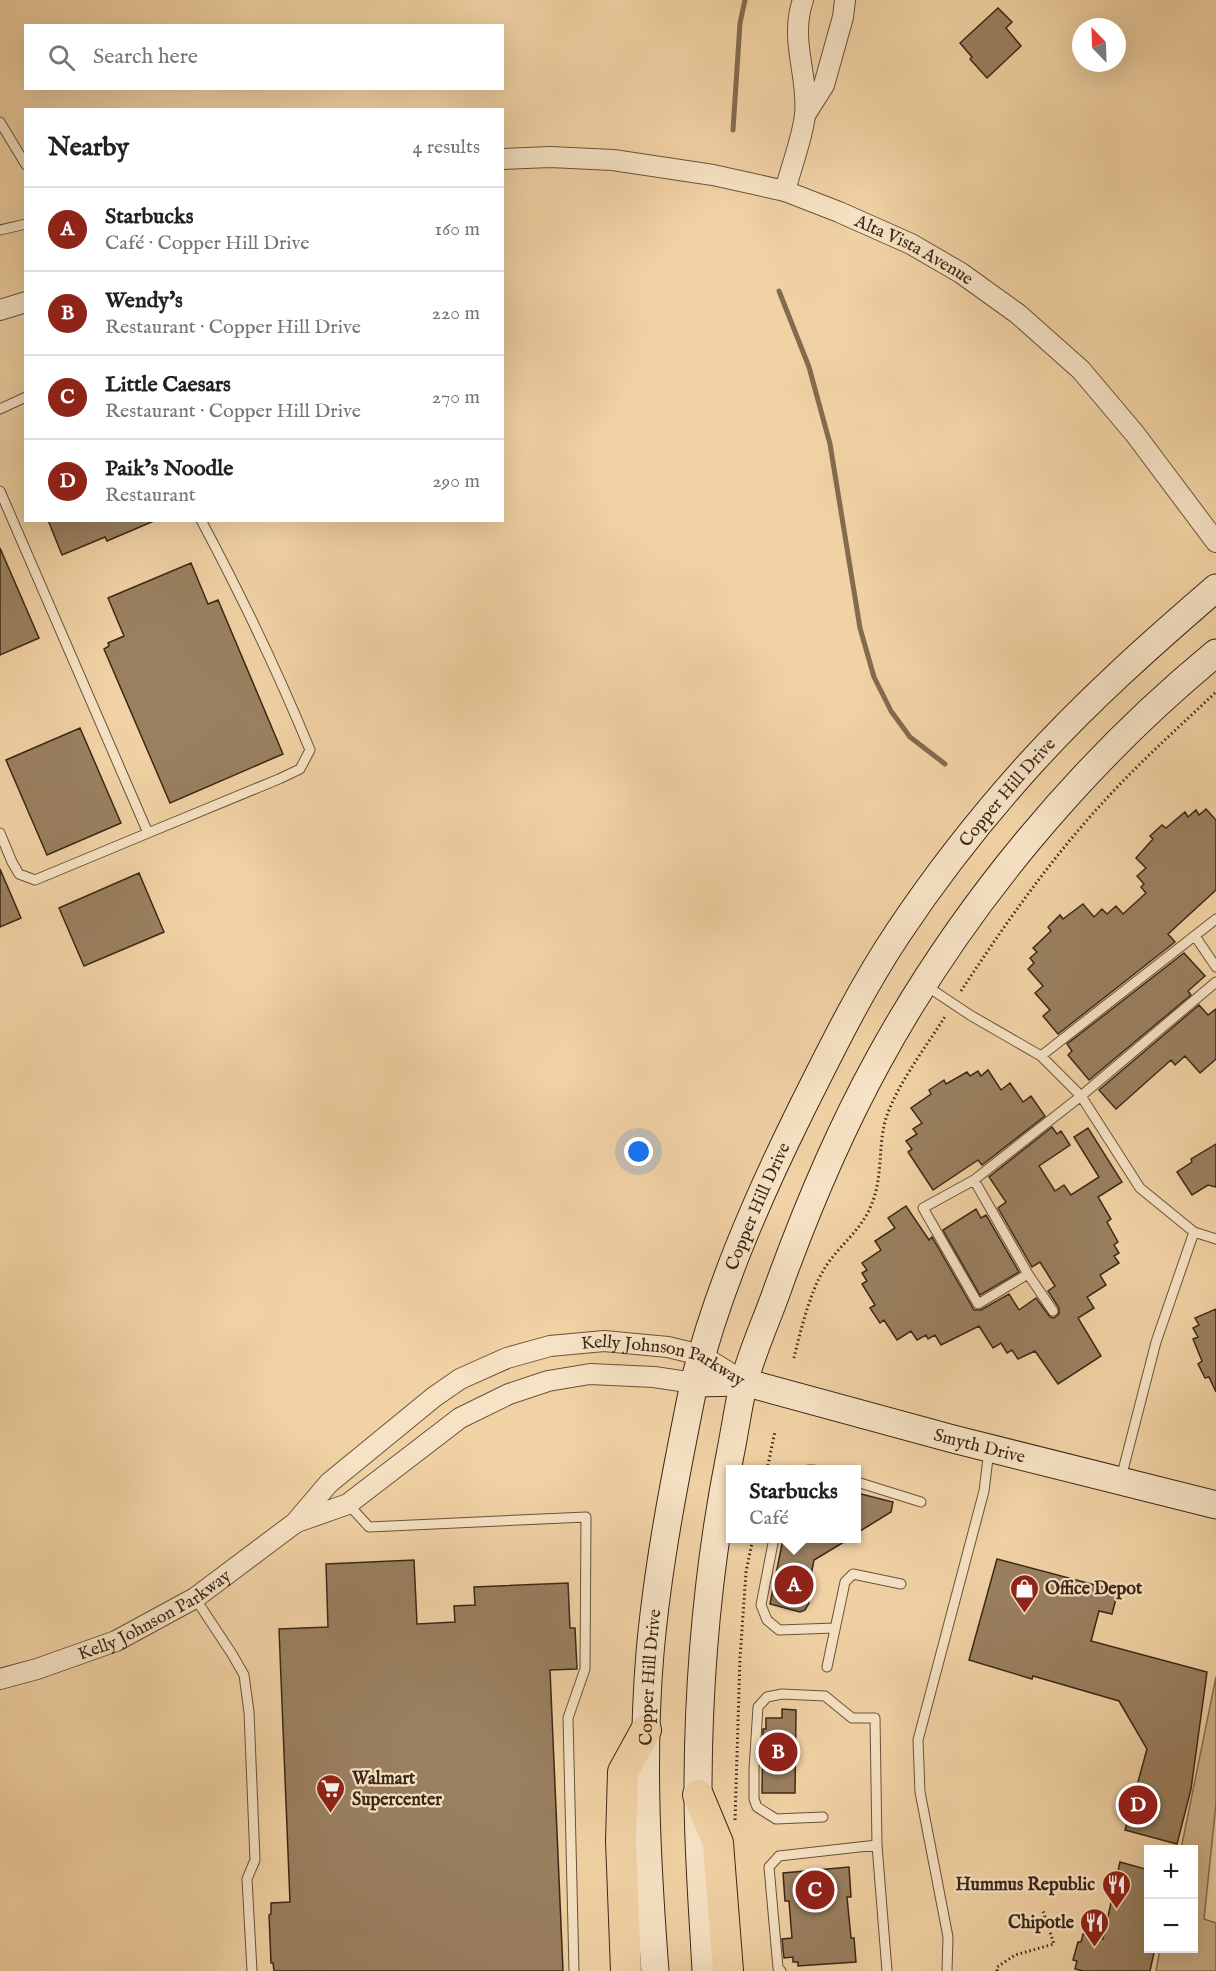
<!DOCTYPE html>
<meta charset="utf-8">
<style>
:root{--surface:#fff;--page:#f2f2f2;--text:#222;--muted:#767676;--line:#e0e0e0;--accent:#8f2418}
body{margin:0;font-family:"IM FELL English",serif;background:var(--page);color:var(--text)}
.controls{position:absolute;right:18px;bottom:18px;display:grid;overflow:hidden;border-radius:0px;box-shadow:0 6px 24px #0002}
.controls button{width:54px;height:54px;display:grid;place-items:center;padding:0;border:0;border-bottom:2px solid var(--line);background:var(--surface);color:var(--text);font:30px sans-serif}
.compass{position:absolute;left:1072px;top:18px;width:54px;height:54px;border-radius:50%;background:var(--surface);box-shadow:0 6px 24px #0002;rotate:337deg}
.you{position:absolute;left:639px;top:1152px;width:21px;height:21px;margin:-15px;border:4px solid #fff;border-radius:50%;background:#1a73e8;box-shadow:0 0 0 9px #1a73e833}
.badge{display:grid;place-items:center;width:39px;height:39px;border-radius:50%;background:var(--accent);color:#fff;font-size:20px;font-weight:700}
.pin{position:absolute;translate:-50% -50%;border:3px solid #fff;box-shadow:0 2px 6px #0006}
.popup{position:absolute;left:726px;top:1465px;width:135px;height:78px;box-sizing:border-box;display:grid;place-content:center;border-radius:0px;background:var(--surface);filter:drop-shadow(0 2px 4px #0005);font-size:20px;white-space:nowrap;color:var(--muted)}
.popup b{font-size:22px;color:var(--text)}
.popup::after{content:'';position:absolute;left:50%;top:100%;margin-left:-12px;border:12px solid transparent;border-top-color:var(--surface)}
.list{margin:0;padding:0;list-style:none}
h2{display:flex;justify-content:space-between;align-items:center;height:78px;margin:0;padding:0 24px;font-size:26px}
h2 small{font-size:20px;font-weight:400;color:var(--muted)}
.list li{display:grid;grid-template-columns:39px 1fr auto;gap:18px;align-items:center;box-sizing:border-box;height:84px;padding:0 24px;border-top:2px solid var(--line)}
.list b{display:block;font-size:22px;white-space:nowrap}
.list p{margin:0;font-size:20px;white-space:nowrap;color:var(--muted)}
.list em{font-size:20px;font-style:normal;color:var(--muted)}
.icon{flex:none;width:33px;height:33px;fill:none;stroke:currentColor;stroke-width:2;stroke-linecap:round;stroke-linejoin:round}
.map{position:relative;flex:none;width:1216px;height:1971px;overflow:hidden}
.search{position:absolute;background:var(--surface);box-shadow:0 6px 24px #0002;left:24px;top:24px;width:480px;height:66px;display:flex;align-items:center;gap:15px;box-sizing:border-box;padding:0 21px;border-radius:0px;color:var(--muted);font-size:22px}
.panel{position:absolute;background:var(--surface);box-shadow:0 6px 24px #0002;left:24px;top:108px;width:480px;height:414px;border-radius:0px}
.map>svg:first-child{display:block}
</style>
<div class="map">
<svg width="1216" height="1971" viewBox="0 0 1216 1971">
<rect width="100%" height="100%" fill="#f1d2a4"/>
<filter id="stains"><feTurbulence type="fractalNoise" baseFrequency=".00333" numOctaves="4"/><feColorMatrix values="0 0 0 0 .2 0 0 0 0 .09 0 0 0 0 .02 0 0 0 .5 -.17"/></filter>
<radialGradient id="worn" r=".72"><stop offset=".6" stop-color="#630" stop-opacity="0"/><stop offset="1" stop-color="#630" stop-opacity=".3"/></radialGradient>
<path fill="#d2b58c" stroke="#876e52" stroke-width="1.5" d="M1216,1677v127l-12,115 12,4v48h-60l4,-22 34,-1v-98l-13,-1z"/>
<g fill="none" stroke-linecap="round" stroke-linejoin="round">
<path stroke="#836b4f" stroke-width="5" d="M733,130l7,-107 5,-23
M779,291l30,76 21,77 30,184 14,49 17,34 19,26 35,27"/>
</g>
<path fill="#9a8060" stroke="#3c2717" stroke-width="1.5" d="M998,8l14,14 -6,6 15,18 -34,32 -17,-19 2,-2 -12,-14z
M48,520h106v1l-47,20 -2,-4 -43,18z
M0,548l39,90 -39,17z
M191,563l17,41 10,-4 65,154 -113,49 -66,-154 5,-3 -1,-3 16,-7 -16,-38z
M80,728l41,95 -74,32 -41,-95z
M1206,809l10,11v70l-48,44 7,8 -117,92 -15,-18 7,-6 -15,-17 8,-7 -15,-17 6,-6 -4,-5 7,-6 -4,-4 18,-17 -3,-4 12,-12 3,4 20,-15 11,13 8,-8 5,5 9,-8 7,8 23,-21 -5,-6 3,-3 -7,-8 9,-8 -10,-10 17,-19 -3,-3 12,-11 4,3 19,-16 3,5 8,-7 3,5z
M0,869l21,49 -21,9z
M139,873l25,59 -80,34 -25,-58z
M1184,953l21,23 -17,15 3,4 -102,85 -21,-25 4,-4 -5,-7z
M1199,1005l9,10 8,-6v50l-16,14 -15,-17 -10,9 -4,-5 -55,49 -17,-19z
M988,1070l13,20 9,-7 13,19 8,-6 14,20 -63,49 -4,-5 -45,30 -25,-38 4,-3 -6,-8 11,-7 -4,-5 9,-6 -11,-15 20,-14 -2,-4 15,-10 2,4 21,-12 3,4 8,-5 3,5z
M1052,1127l5,7 4,-3 9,14 -31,21 16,25 9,-6 7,10 28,-18 -25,-40 14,-9 34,54 -24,15 13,22 -4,3 11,20 -4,3 5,8 -5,3 5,7 -19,12 6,10 -19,12 7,11 -16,10 23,38 -43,28 -23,-33 -17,8 -6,-9 -5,3 -6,-10 -8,5 -14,-22 -38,19 -6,-10 -7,4 -2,-4 -9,5 -6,-9 -14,9 -13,-20 -4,3 -10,-15 5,-3 -13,-21 5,-3 -5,-8 5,-3 -5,-7 19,-13 -6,-9 20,-13 -7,-10 18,-12 23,34 3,-3 42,73h7l28,-16 10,16 17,-12 14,19 4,1 5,-4v-6l-11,-17 7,-5 -15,-24 -8,5 -34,-59 8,-6 -17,-25z
M1216,1144v43l-8,-2 -16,10 -15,-23 15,-10 -1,-3z
M976,1209l5,9 5,-3 33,57 -39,23 -37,-65z
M1216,1309v83l-7,-15 -4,1 -7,-14 4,-3 -9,-22 5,-2 -5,-9 6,-3 -4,-7z
M857,1493l36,9 -2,10 -34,21z
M783,1539h66l-35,21 -6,31 1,12 -4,7 -5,2 -30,-8z
M997,1559l121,32 -6,23 -13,-3 -8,30 116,31 -16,117 -14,55 -52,-14 5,-17h-3l6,-24h3l11,-40 -28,-48 -86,-25 -1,3 -63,-19z
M414,1560l3,64 38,-2 -1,-16 21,-1 -1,-18 94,-4 2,45h5l2,41 -27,1 13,301h-289l-1,-8h-2l-2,-48 2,-1v-11l19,-1 -11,-273 49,-2 -2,-63z
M782,1709l14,1 -1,83h-33l1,-64h3v-11h16z
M1120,1862l29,8v78h6l-5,23h-67l-8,-2 2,-8 -4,-1 5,-18h3l2,-8 20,5z
M849,1867l2,30h-4l4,41h3l2,24 -58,4v-4h-5v-5l-9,1 -2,-19 10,-1 -3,-37h-4l-2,-28z"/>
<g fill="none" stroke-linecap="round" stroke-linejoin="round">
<defs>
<path id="lane" d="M0,122l26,43
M0,230l26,-6
M0,409l26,-12
M0,491l148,342 -113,47 -16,-6 -7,-12 -12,-29
M148,833l131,-54 21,-10 10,-19c-32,-78 -69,-155 -109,-230
M1195,936l21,31
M925,985l45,30 71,41 40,40 59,92 54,44 22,7
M1041,1056l175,-137
M974,1180l54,94 25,37
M1028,1274l-50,30 -55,-96 51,-28 107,-84 135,-114
M808,1470h6
M1121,1478l35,-136 38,-110
M857,1482l64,20
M348,1504l21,23 217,-10 -1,152 -17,49 6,253
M774,1538l-13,67 6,15 12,10 56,-2
M195,1598l37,56 12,21 5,37 6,148 -8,19 5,92
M827,1667l18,-85 8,-8 48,10
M823,1817l-47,2 -19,-12 -3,-8v-30l4,-62 9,-10 15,-3 43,2 27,22h23l2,127 10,126
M781,1971l-3,-3 -9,-101 10,-11 98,-11
M947,1971l1,-34 -28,-145 -2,-52 66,-249 5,-41"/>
<g id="street">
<path d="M805,115l19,-30 19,-68 2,-17"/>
<path id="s1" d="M502,159l48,-2 63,3 100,15 72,16 54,21 72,32 50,29 57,41 63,56 54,64 81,108"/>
<path d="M785,191c6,-24 17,-51 20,-76 4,-40 -16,-74 -2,-115"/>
<path d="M0,310l26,-8"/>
<path d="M297,1522l51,-18 112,-86 49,-24 39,-13 42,-7 64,3 40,6"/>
<path id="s2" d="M0,1679l37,-10 79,-28 79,-43 100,-75 34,-40 105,-86 26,-18 47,-21 43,-12 54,-5 64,6 33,8 43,27"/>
</g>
<g id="secondary">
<path id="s3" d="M694,1383l50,-1 209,57 263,66"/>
<path id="s4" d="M655,1971c-8,-105 -14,-213 -5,-318 8,-91 26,-180 44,-270 24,-94 63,-184 106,-271 30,-60 60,-122 98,-179 38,-57 85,-117 131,-168 58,-64 122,-121 187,-177"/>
<path d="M706,1971c-3,-59 -8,-118 -8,-178 0,-113 10,-227 32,-338 5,-24 8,-49 14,-73 9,-33 24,-65 35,-97 28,-77 60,-153 99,-224 84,-154 202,-296 338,-408"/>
</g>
<path id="primary" d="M698,1795l20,48 10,128
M626,1971l-5,-130 2,-69 23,-42"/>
</defs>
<use href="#lane" stroke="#69523a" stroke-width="11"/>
<use href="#street" stroke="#69523a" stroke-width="22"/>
<use href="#secondary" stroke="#3c2717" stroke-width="29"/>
<use href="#primary" stroke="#3c2717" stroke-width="32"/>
<path stroke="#3c2717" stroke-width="3" stroke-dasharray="1.5 3" stroke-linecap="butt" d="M961,991c44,-67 91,-134 146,-193 34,-37 72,-71 109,-106
M794,1358c6,-26 16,-65 29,-87 13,-23 36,-38 47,-63 14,-30 7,-59 16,-90 12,-35 40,-71 60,-103
M767,1470l8,-39
M735,1820l5,-162 6,-86 7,-34
M997,1971v-4l18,-12 39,-11 -11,-33"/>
<use href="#lane" stroke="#f6e2c4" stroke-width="9"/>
<use href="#street" stroke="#f6e2c4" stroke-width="20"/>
<use href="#secondary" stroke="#f6e2c4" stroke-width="27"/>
<use href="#primary" stroke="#f1d2a4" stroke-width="30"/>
</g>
<defs>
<symbol id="shop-pin" viewBox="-11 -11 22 30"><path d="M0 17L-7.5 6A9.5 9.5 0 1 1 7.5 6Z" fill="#8f2418" stroke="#f6e2c4"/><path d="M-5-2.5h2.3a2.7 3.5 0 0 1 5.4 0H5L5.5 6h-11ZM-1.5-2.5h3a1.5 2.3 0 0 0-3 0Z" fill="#fff"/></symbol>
<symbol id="supermarket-pin" viewBox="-11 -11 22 30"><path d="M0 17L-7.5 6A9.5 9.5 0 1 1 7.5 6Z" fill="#8f2418" stroke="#f6e2c4"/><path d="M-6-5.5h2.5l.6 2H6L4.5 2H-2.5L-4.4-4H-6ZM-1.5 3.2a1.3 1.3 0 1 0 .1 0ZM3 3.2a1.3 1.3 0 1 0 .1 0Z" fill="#fff"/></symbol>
<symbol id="restaurant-pin" viewBox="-11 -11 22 30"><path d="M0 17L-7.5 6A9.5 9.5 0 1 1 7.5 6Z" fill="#8f2418" stroke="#f6e2c4"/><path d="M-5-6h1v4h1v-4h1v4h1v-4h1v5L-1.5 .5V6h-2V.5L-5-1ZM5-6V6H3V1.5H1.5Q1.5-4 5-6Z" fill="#fff"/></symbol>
</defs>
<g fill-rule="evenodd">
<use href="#shop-pin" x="1008" y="1572" width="33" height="45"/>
<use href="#supermarket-pin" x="314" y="1772" width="33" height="45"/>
<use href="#restaurant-pin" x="1100" y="1868" width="33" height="45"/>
<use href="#restaurant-pin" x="1078" y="1906" width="33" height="45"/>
</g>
<g text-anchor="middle" stroke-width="4.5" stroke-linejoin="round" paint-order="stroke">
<g font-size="18" fill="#3c2717" stroke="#f6e2c4">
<text dy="6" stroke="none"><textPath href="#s1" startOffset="428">Alta Vista Avenue</textPath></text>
<text dy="6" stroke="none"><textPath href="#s4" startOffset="1266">Copper Hill Drive</textPath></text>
<text dy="6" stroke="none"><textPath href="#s4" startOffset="780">Copper Hill Drive</textPath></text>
<text dy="6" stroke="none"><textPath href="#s2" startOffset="770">Kelly Johnson Parkway</textPath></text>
<text dy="6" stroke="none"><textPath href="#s3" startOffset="294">Smyth Drive</textPath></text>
<text dy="6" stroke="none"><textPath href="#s2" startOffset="168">Kelly Johnson Parkway</textPath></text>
<text dy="6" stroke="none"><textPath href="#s4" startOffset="294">Copper Hill Drive</textPath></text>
</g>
<g font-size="18" font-weight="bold" fill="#3c2717" stroke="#f6e2c4" text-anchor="start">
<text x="1045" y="1594">Office Depot</text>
<text x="352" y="1784">Walmart<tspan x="352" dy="21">Supercenter</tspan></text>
<text x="1095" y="1890" text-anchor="end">Hummus Republic</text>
<text x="1074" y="1928" text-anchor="end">Chipotle</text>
</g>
</g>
<rect width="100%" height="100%" filter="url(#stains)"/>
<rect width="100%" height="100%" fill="url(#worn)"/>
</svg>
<div class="controls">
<button>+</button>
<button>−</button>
</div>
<svg class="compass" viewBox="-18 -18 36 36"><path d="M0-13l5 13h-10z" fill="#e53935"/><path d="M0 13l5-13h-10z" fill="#767676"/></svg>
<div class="you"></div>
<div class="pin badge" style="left:794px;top:1585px">A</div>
<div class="popup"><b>Starbucks</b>Café</div>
<div class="pin badge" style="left:778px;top:1752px">B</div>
<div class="pin badge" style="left:815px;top:1890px">C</div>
<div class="pin badge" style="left:1138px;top:1805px">D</div>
<div class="search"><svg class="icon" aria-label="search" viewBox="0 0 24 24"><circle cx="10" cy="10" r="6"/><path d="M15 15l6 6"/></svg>Search here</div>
<section class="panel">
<h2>Nearby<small>4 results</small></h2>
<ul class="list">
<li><span class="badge">A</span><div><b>Starbucks</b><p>Café · Copper Hill Drive</p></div><em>160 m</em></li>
<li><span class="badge">B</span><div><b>Wendy's</b><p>Restaurant · Copper Hill Drive</p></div><em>220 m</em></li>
<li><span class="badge">C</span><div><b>Little Caesars</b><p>Restaurant · Copper Hill Drive</p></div><em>270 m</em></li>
<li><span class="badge">D</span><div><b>Paik’s Noodle</b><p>Restaurant</p></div><em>290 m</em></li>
</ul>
</section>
</div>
